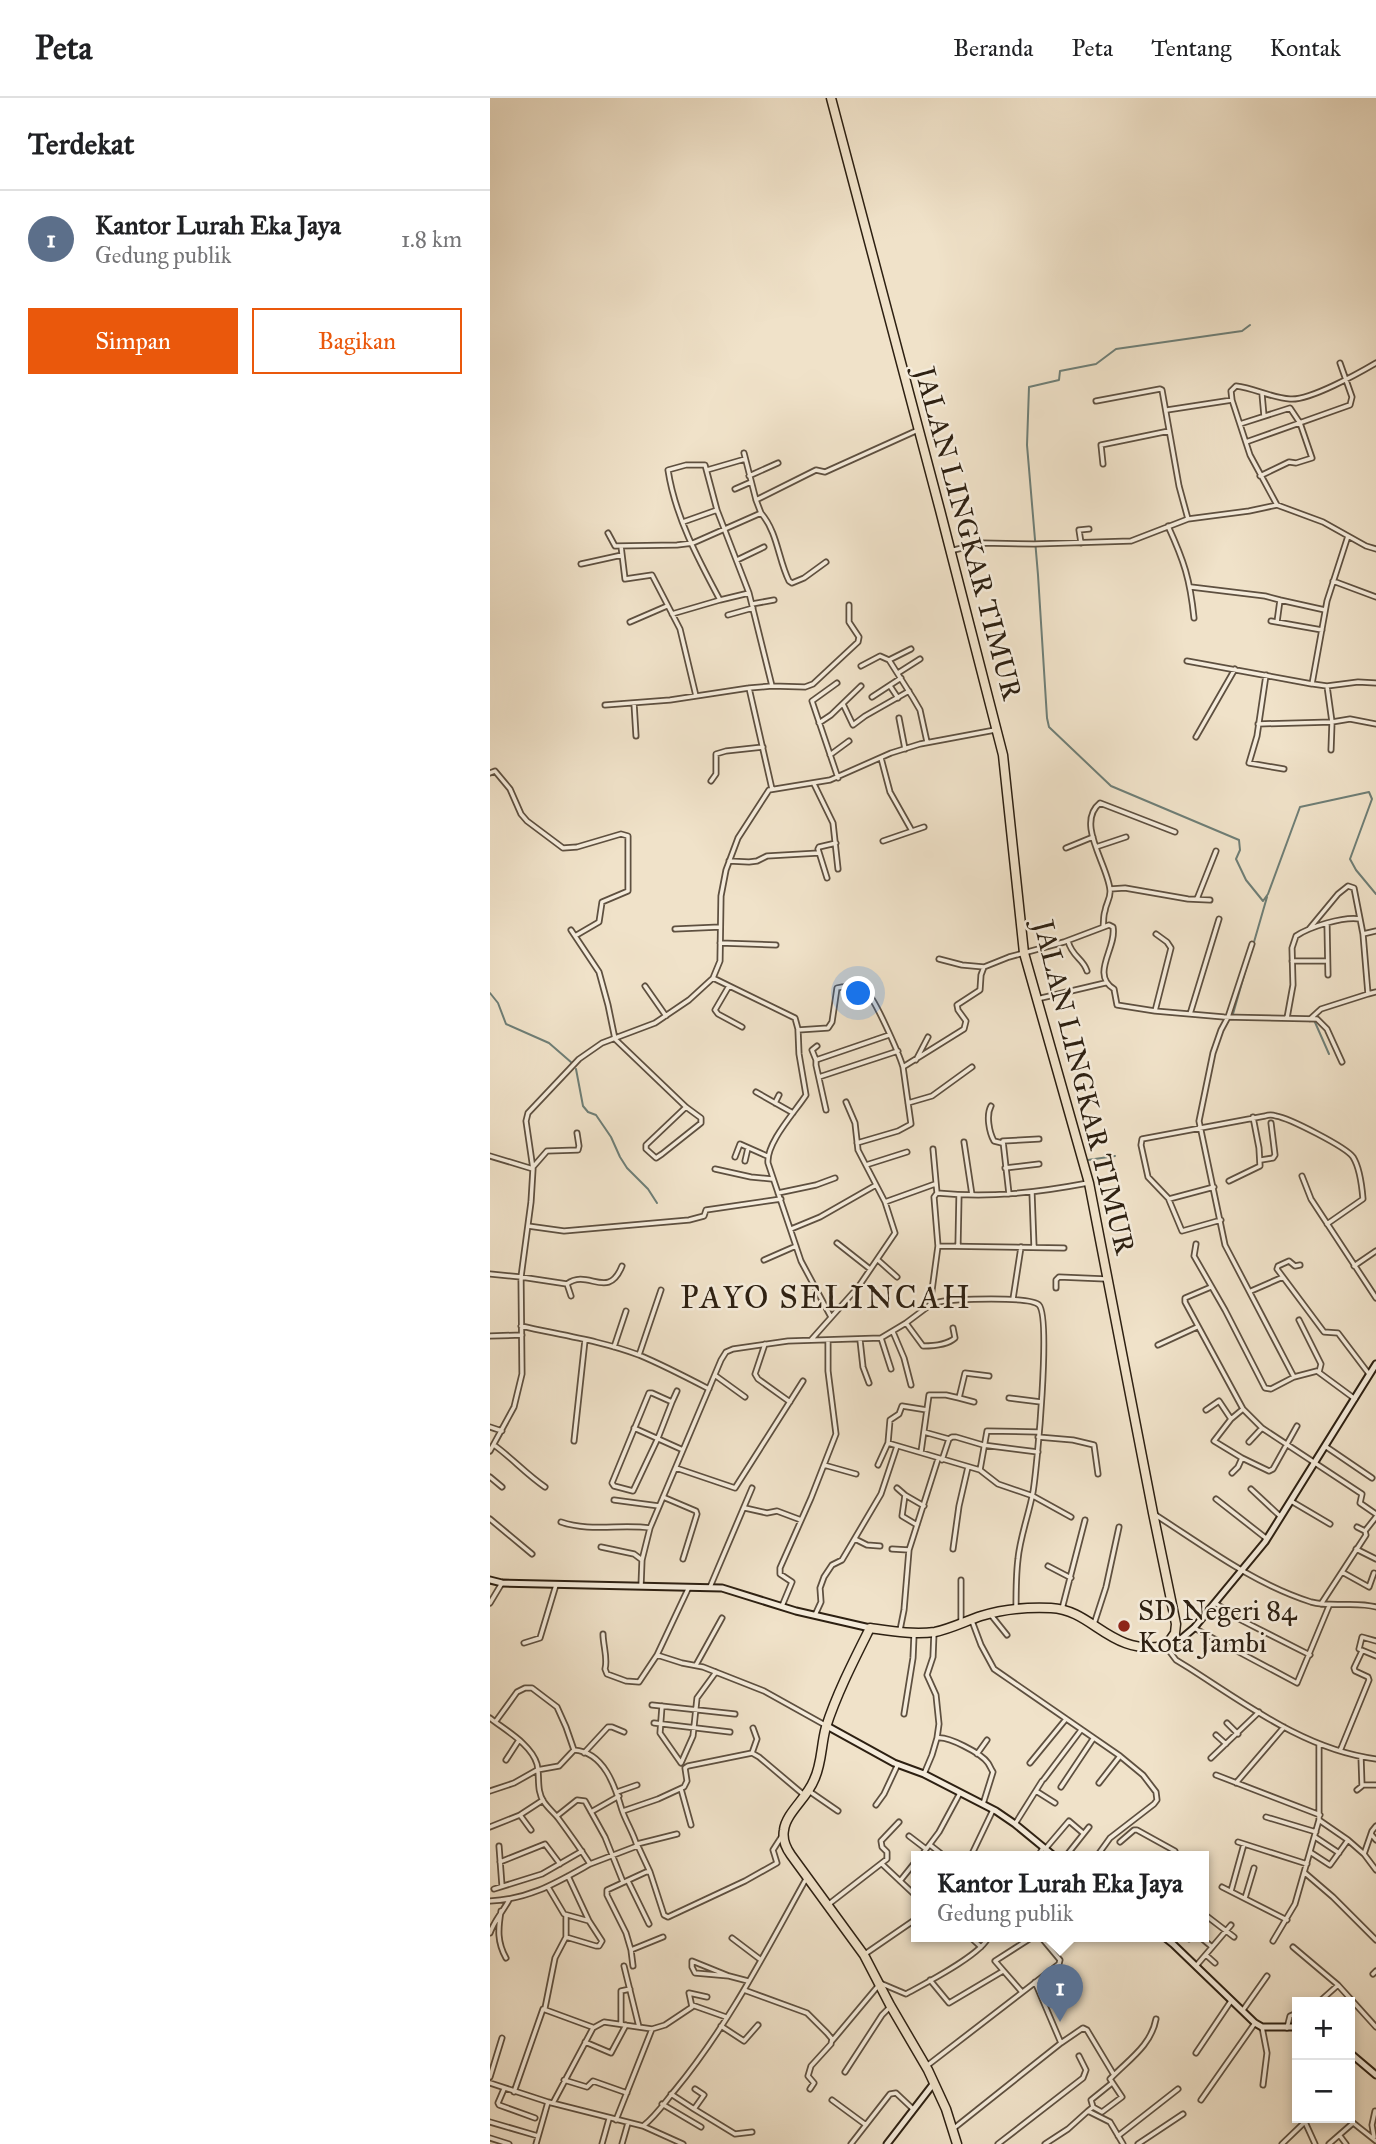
<!DOCTYPE html>
<html lang="id">
<meta charset="utf-8">
<style>
:root{--surface:#fff;--page:#f2f2f2;--text:#202124;--muted:#757577;--line:#e0e0e0;--accent:#ea580c}
body{margin:0;font-family:"IM FELL Great Primer",serif;background:var(--page);color:var(--text)}
.controls{position:absolute;right:21px;bottom:21px;display:grid;overflow:hidden;border-radius:0px;box-shadow:0 4px 10px #0003}
.controls button{width:63px;height:63px;display:grid;place-items:center;padding:0;border:0;border-bottom:2px solid var(--line);background:var(--surface);color:var(--text);font:35px sans-serif}
.you{position:absolute;left:369px;top:896px;width:24px;height:24px;margin:-18px;border:5px solid #fff;border-radius:50%;background:#1a73e8;box-shadow:0 0 0 10px #1a73e833}
.badge{display:grid;place-items:center;width:46px;height:46px;border-radius:50%;background:var(--accent);color:#fff;font-size:23px;font-weight:700}
.pin{position:absolute;translate:-50% -58px;filter:drop-shadow(0 2px 4px #0008)}
.pin::after{content:'';position:absolute;top:37px;width:24px;height:21px;background:inherit;clip-path:polygon(0 0,100% 0,50% 100%)}
.popup{position:absolute;left:421px;top:1753px;width:298px;height:91px;box-sizing:border-box;display:grid;place-content:center;border-radius:0px;background:var(--surface);filter:drop-shadow(0 2px 5px #0005);font-size:23px;white-space:nowrap;color:var(--muted)}
.popup b{font-size:26px;color:var(--text)}
.popup::after{content:'';position:absolute;left:50%;top:100%;margin-left:-14px;border:14px solid transparent;border-top-color:var(--surface)}
.list{margin:0;padding:0;list-style:none}
h2{display:flex;justify-content:space-between;align-items:center;height:91px;margin:0;padding:0 28px;font-size:30px}
h2 small{font-size:23px;font-weight:400;color:var(--muted)}
.list li{display:grid;grid-template-columns:46px 1fr auto;gap:21px;align-items:center;box-sizing:border-box;height:98px;padding:0 28px;border-top:2px solid var(--line)}
.list b{display:block;font-size:26px;white-space:nowrap}
.list p{margin:0;font-size:23px;white-space:nowrap;color:var(--muted)}
.list em{font-size:23px;font-style:normal;color:var(--muted)}
.actions{display:flex;gap:14px;padding:21px 28px}
.actions a{flex:1;padding:16px 0;border:2px solid var(--accent);border-radius:0px;text-align:center;font-size:24px;color:var(--accent)}
.actions .main{background:var(--accent);color:#fff}
.map{position:relative;flex:none;width:886px;height:2046px;overflow:hidden}
header{display:flex;align-items:center;gap:42px;box-sizing:border-box;height:98px;padding:0 35px;background:var(--surface);border-bottom:2px solid var(--line)}
header strong{font-size:33px}
nav{display:flex;gap:38px;margin-inline-start:auto;font-size:24px}
main{display:flex}
aside{flex:1;background:var(--surface)}
.map>svg:first-child{display:block}
</style>
<header>
<strong>Peta</strong>
<nav><a>Beranda</a><a>Peta</a><a>Tentang</a><a>Kontak</a></nav>
</header>
<main>
<aside>
<h2>Terdekat<small></small></h2>
<ul class="list">
<li><span class="badge" style="background:#5c6f8a">1</span><div><b>Kantor Lurah Eka Jaya</b><p>Gedung publik</p></div><em>1.8 km</em></li>
</ul>
<div class="actions"><a class="main">Simpan</a><a>Bagikan</a></div>
</aside>
<div class="map">
<svg width="886" height="2046" viewBox="0 0 886 2046">
<rect width="100%" height="100%" fill="#f0e2c9"/>
<filter id="stains"><feTurbulence type="fractalNoise" baseFrequency=".00286" numOctaves="4"/><feColorMatrix values="0 0 0 0 .2 0 0 0 0 .09 0 0 0 0 .02 0 0 0 .5 -.17"/></filter>
<radialGradient id="worn" r=".72"><stop offset=".6" stop-color="#630" stop-opacity="0"/><stop offset="1" stop-color="#630" stop-opacity=".3"/></radialGradient>
<g fill="none" stroke-linecap="round" stroke-linejoin="round">
<path stroke="#6e7e76" stroke-width="2" d="M760,227l-8,6 -126,18 -20,15 -36,7 -1,9 -30,7 -2,58 11,130 9,143 2,9 62,59 128,54 1,10 -4,9 10,21 17,21 5,-7 32,-87 69,-15 3,7 -22,60 6,11 20,24
M764,844l13,-45
M0,895l8,10 8,21 43,19 23,20
M743,916l16,-56
M824,922l15,34
M86,971l7,37 5,6 8,3 15,22 9,20 7,11 21,21 9,14
M598,1062l27,-4"/>
<defs>
<path id="street" d="M772,296l2,22
M742,302l-1,-9 5,-5c18,2 36,12 54,13 19,2 69,-26 86,-36
M606,303l64,-12 2,1 17,96 9,33
M677,312l65,-10 18,55 27,50
M750,326l50,-16 10,15 12,35 -16,5 -7,-1 -29,14
M756,344l104,-37 2,-8 -12,-34
M254,355l12,47 5,13
M613,366l-2,-19 68,-14
M217,372l38,-11
M259,378l29,-13
M245,391l16,-7
M266,402l60,-30 9,2 93,-42
M227,412l-12,-45h-19l-18,5c7,46 30,89 52,130l29,-7
M193,424l34,-12 32,83 23,93
M678,428c16,35 22,53 26,92
M118,435l7,13 62,-1 16,-2 68,-30c17,20 17,46 28,68l3,2 12,-5 22,-16
M591,445l-2,-13 10,-1
M131,448l4,33 27,-4 28,54 16,67
M460,453l32,-8 52,1 97,-3 57,-22 61,-8 28,-6 46,17 43,24 10,3
M247,462l27,-13
M91,466l41,-9
M843,483l43,16
M701,489l74,9 15,4 -3,22
M790,502l45,10
M262,506l22,-4
M182,516l48,-14
M238,517l25,-7
M781,523l51,9
M140,524l37,-16
M399,562l22,-11
M697,563l125,23 15,-83 21,-65
M371,568l19,-10 9,4 24,38 7,12 7,32
M408,575l22,-14
M776,577l-9,61 -8,27 35,6
M347,585l-25,18 26,77
M823,586l14,2 5,36 18,-3 26,5
M400,588l8,12
M837,588l31,-4 18,1
M382,599l29,-19
M144,605l2,33
M353,606l10,21 12,-9 44,-25
M115,607l65,-5 79,-12
M409,620l6,31
M329,625l12,-8 30,-29
M768,626l74,-2 -1,28
M706,639l39,-68
M340,657l19,-14
M391,660l9,34 22,39
M0,675l5,-2 15,18 11,25 6,7 36,27 14,-1 44,-13 7,2v55l-26,11 -3,20 -24,14
M221,683l5,-7v-20l10,-3 37,-4
M324,686l19,39 5,46
M282,691l-23,-101 23,-2 33,1 8,-3 45,-42 1,-5 -10,-15v-17
M393,743l41,-14
M606,749l30,-10
M576,750l27,-11
M239,763l20,1 8,-1 10,-5 52,-3
M337,780l-9,-29 1,-2 17,-4
M620,791l15,-1 63,11 22,1
M707,801l19,-48
M837,826l1,51
M613,829c1,-5 0,-11 2,-16 1,-8 6,-13 5,-21 -2,-25 -35,-67 -10,-87l75,29
M185,831l45,-2
M819,831l29,-35 10,-8 6,2 9,46 5,60 -47,15 -11,10
M81,832l28,42 9,33 7,34 71,68 15,11v5l-39,31 -6,4 -10,-9v-4l40,-38
M873,836l13,-3
M578,843c4,16 15,17 19,30
M230,845l56,2
M762,846l-24,73 -7,13 -8,23 -14,68 26,124 69,132
M449,861l23,6 22,2
M802,863h35
M223,880l82,40 3,11
M155,888l21,30
M239,888l-14,24 3,4 24,13
M878,896l8,-2
M547,901l68,-16
M665,913l16,-63 -4,-6 -11,-8
M700,916l29,-95
M797,920l6,-33 -1,-37 4,-12c13,-9 48,-20 64,-17
M326,962l-4,-10 5,-4
M426,962l12,-23
M329,979l79,-26
M266,994l37,21
M285,1005l4,-8
M418,1005l24,-7 40,-29
M501,1008c-5,9 -2,26 3,35l8,2
M336,1012l-10,-45v-5l73,-25
M474,1044l8,53
M367,1045l41,-12 13,-7 -8,-57 61,-38 2,-8 -8,-11 -1,-5 23,-15 1,-15 3,-8 25,-10 55,-15 45,-17 4,2c4,21 -23,47 1,62l3,16 38,6 69,6 93,2 10,10 15,33
M0,1058l43,13
M245,1059l5,-13 27,12
M771,1062l12,-2 2,-3 -4,-32
M255,1063l3,-13
M376,1067l41,-13
M43,1069l14,-16 31,-1 1,-4 -2,-13
M515,1070l34,-4
M225,1071l36,8 21,2
M812,1078l9,23 65,99
M739,1083l31,-15 -1,-18 -6,-31
M724,1089l-45,12 -21,-22 -7,-32 1,-6 123,-23c3,-1 8,-1 11,0 13,2 70,31 77,41 7,11 9,30 10,42l-36,25
M288,1095l38,-8 19,-7
M447,1095c53,5 98,0 151,-10
M542,1095l2,54
M519,1096l-6,-53 36,-2
M679,1102l13,31 39,-11
M395,1104l50,-18
M38,1128l36,5 125,-11 15,-4 2,-6 75,-11
M301,1131l29,-12 56,-32
M347,1145l33,26
M706,1146l-2,12 31,54 40,78 6,1 23,-12 23,-6 38,28
M468,1147l1,-50
M448,1148l126,2
M274,1162l32,-14
M388,1162l19,17
M864,1168l22,-15
M0,1176l31,3 46,7 4,12
M793,1179l-6,-8 1,-3 11,-5 6,5 5,-1
M77,1186c21,-16 41,17 55,-18
M721,1189l-26,11v4l58,107 19,19 100,66 -2,9 16,11
M566,1190v-8l3,-3 47,2
M761,1193l32,-14 41,55 14,1 31,41
M523,1201l8,-52
M440,1207l8,-59 -4,-49 3,-4 -4,-44
M341,1219l-30,-56 -33,-98c-2,-20 27,-51 38,-68l-7,-41 -1,-24 30,-2 4,-6 5,-34c7,-2 22,-2 28,2 9,6 34,64 38,77
M809,1222l22,44 -2,8
M416,1225l17,23c11,0 24,-1 32,-8l-2,-10
M31,1228c40,9 81,15 118,29 24,10 47,22 70,34
M403,1234l11,26 7,27
M0,1238l32,-1
M391,1240l10,31
M321,1242l48,-54 36,-53 -10,-31 -27,-52 -3,-27 -9,-21
M370,1242l3,27 6,16
M275,1246l-10,30 3,5 32,23
M668,1247l39,-18
M124,1249l12,-36
M149,1257l22,-65
M226,1278l29,21
M159,1295h3l20,9 -14,36 -25,53 -19,-5 -2,-3z
M469,1300l15,4
M519,1300l32,4
M182,1304l5,-11
M753,1311l-12,10 -17,22 28,17 27,13 4,-2 24,-43
M716,1312l13,-9 12,18
M0,1329l12,4
M144,1330l49,22
M434,1334l25,7 3,-2h4l27,8 55,7
M548,1339l35,3 21,5 4,29
M84,1343l11,-101
M759,1344l13,-14
M398,1345l2,-23 9,-6 3,-8 25,4
M4,1347c18,13 32,29 51,42
M835,1348l47,32
M0,1353l24,-44 8,-33 -1,-97 10,-75 2,-33 -7,-48 2,-8 51,-54 23,-16 53,-20 34,-23 24,-22 7,-17 1,-65 5,-26 12,-32 31,-48 61,-10 61,-27 29,-9 75,-14
M431,1354l8,-57h17l13,3 6,-25 24,3
M452,1362l7,-21
M334,1367l32,9
M388,1367l10,-22 92,27 18,14 35,12 38,21
M186,1370l59,20 68,-107
M490,1372l7,-39 51,1
M742,1375l6,-6 4,-9
M0,1379l12,10
M407,1390l8,7 -3,21 15,9
M761,1391l30,28
M415,1397l19,11
M173,1399l33,14 1,3 -14,45
M726,1401l51,40
M124,1402l45,6
M801,1403l39,23
M255,1410l22,5 10,-2 24,9
M664,1416c50,32 100,70 157,88 22,6 44,-1 65,5
M0,1421l42,35
M71,1424c28,10 60,2 89,6
M875,1433l11,-14
M365,1441l12,6 13,1
M111,1449l33,7 8,6
M402,1451l17,1
M463,1451l6,-43 9,-39
M866,1451l20,10
M558,1468l23,12
M852,1474l27,15 5,-14
M471,1482v41
M151,1488l1,-26 8,-32 71,-168 5,-8 7,-3 55,-8 93,-3 25,-15 24,-18 9,-3c14,-3 92,-6 100,3 12,13 -2,163 -6,187 -4,22 -13,45 -15,67 -2,16 -2,33 -2,49
M220,1489l42,-99
M0,1505l12,-20
M725,1505l26,17 69,35
M831,1506l45,-69 -1,-4 -8,-4
M292,1508l10,-24 -12,-8v-6l31,-70 25,-64 -8,-63v-30
M572,1511l23,-89
M325,1517l6,-13 -1,-14 4,-11 8,-12 10,-5 39,-66 16,-48
M501,1517l16,20
M482,1523l9,24 13,24 126,87 23,19 13,17 1,8 -3,4 -44,34 -13,18
M604,1526l12,-37 13,-60
M704,1530l103,55 32,-77
M410,1532l4,-20 5,-60 29,-91
M444,1534l-1,25 -6,18 9,20 3,29 -2,14
M113,1536c0,11 5,25 2,35l2,5 19,7 13,1 18,-27 32,-68
M886,1543l-14,-4 -3,12 17,7
M34,1545l16,-5 16,-53
M677,1550l9,12 13,8c58,37 117,82 187,91
M167,1557l25,8 21,4 61,24 61,34
M206,1567l26,-47
M162,1607l83,9
M172,1608l-2,27 21,30
M414,1616l9,-56 1,-23
M0,1620c15,12 41,26 47,46 3,12 -1,27 7,38 4,6 10,11 14,16 11,15 22,30 32,46l47,-18c-3,-12 -11,-24 -15,-36 -7,-24 -18,-58 -48,-60l-15,16 -22,4 -23,13 -24,8
M6,1623l21,-29 8,-4h7l25,19 9,20 8,23
M164,1625l76,9
M737,1625l11,11
M726,1637l10,9
M850,1653l29,-71 -1,-3 -13,-6 -1,-3 8,-17
M94,1655l24,-26h4l12,5
M262,1655l5,-14 -4,-11
M487,1656l10,-14
M721,1660l48,-46
M16,1662l13,-20
M191,1665l12,-27 4,-38 19,-26
M540,1665l36,-44
M434,1676l8,-19 5,-17c11,-2 44,15 51,25 2,3 3,6 5,9l-10,32
M726,1677l104,40
M554,1681l37,-49
M609,1685l21,-27
M746,1685l48,-56
M872,1687h14
M571,1689l32,-48
M191,1691l10,36
M867,1692l5,-4 -1,-29
M319,1693l29,20
M546,1693l19,12
M127,1694l20,-7
M386,1707l8,-11 14,-30
M133,1713l35,-12 26,-12 3,-6 -2,-13 3,-2 64,-13 7,4 45,38
M101,1714l28,-16
M30,1717l11,15
M67,1718l20,-16 8,1 20,36 18,45
M776,1719l50,15
M525,1726l27,-43
M0,1729l30,-12 23,-15
M881,1736l5,6
M419,1738l17,13
M825,1739l24,16
M858,1742l16,14 8,-23 4,-5
M630,1744l14,-12h3l38,21 1,5
M748,1744l69,22
M440,1747l14,11
M9,1748l3,40
M556,1750l23,-27 14,12
M820,1754l20,13 18,-25 -29,-20
M874,1756l12,16
M431,1758l18,-24 21,-39
M481,1758l22,-46
M548,1758l5,-8
M576,1758l23,-29
M10,1764l45,-18 15,20
M392,1766l34,32
M160,1774l-13,-28 40,-10
M815,1775l28,24 43,43
M78,1778l21,45
M138,1783l21,43
M410,1783l16,-20
M58,1789l16,27 25,7 13,20 -3,5h-3l-30,-9
M732,1789l65,33
M4,1791l48,-15 40,-23
M741,1793l13,-47
M755,1800l9,-30
M0,1803c40,-2 66,-18 100,-37
M339,1806l58,-45v-7l-5,-5 -1,-6 18,-19
M11,1813c-3,18 -4,31 5,47
M714,1816l30,23
M0,1835c5,-14 12,-20 19,-33
M479,1838l12,11
M709,1838l13,11
M242,1840l29,22
M699,1841l1,-3
M783,1843l22,-37 24,-84v-76
M803,1849l45,38 38,42
M141,1852l32,-13
M375,1856l51,-35
M716,1857l9,8
M134,1868l15,61
M143,1868l-2,-16 -5,-17 -19,-38v-5l39,-18h4l14,43 4,2 77,-36 32,-18 -4,-13 9,-14
M706,1868l35,-41
M883,1876l3,-3
M239,1878l-34,-3 -3,-6v-6l37,15 19,5
M440,1882l19,23 54,-32
M545,1884l26,61
M390,1885l26,11c18,-10 77,-40 83,-58
M254,1892l63,23 20,20 5,6 -1,5 -20,22 -3,10 6,7 -4,6
M532,1894l-27,-31 39,-25
M829,1904l19,-17
M202,1907l34,12
M55,1910l10,-50 11,-21v-22
M753,1912l24,-34
M131,1926v-33l9,-2
M231,1928l23,15 14,-16
M772,1929l5,26 -4,32
M797,1930l3,-12 7,-3
M342,1943l46,-55
M95,1944l26,11 15,-28
M706,1955l35,-52
M438,1967l131,-101 1,-4 -20,-24
M355,1974l37,-57 7,-7
M0,1979l12,-39
M74,1982l23,7 6,-6 34,12
M0,1985l58,19 95,24c13,-10 22,-24 32,-36 53,-64 91,-139 131,-211
M14,1991l-6,14 1,2 36,13
M24,1994l29,-83 49,18
M181,1996l23,15 10,-14 -9,-6
M342,2002l34,25
M711,2002l54,-77
M63,2005l40,-75 11,-6 48,7 13,-4 27,-18 -3,-14 18,4
M172,2006l39,23
M603,2009l9,5 20,-15 -12,-18c18,-19 41,-33 46,-60
M204,2011l41,25 17,-2
M598,2013l5,-4 -2,-7 21,-17
M857,2020l29,23
M126,2022l36,-91
M0,2024l48,14
M815,2024l10,22
M153,2028l40,18
M463,2031l108,-86 22,-15 4,2 27,45
M628,2038l60,-47
M850,2038l6,8
M884,2039l-2,-12 3,-14
M0,2040l19,6
M46,2046l12,-42
M112,2046l7,-25
M132,2046l6,-21
M361,2046l39,-50 6,-1 17,16
M508,2046l85,-66 3,-8 -7,-14
M555,2046l23,-15 20,-18 22,11 13,22
M648,2046l45,-30
M792,2046l27,-26
M839,2046l24,-21"/>
<path id="secondary" d="M0,1482l12,3 220,5 74,23 74,17
M682,1542l9,-1 13,-11 71,-86 111,-178
M337,1628l67,37 30,11 72,37 19,13 39,32
M673,1838l10,8 82,79 7,4h35
M860,1955l26,22
M397,2046l47,-61"/>
<path id="highway" d="M341,0l109,412 63,245 21,198 65,230 64,330 23,111 -1,9 -9,13c-57,10 -72,-36 -115,-38 -23,-1 -48,1 -70,8 -15,5 -31,13 -46,16 -22,3 -44,-1 -65,-4 -16,32 -33,65 -44,99 -5,17 -4,37 -12,53 -7,18 -28,33 -30,50 -2,10 2,18 7,25l73,100 26,50 38,65 18,39 11,35"/>
</defs>
<use href="#street" stroke="#5e5040" stroke-width="7"/>
<use href="#secondary" stroke="#2d2012" stroke-width="9"/>
<use href="#highway" stroke="#2d2012" stroke-width="11"/>
<use href="#street" stroke="#f5ecdc" stroke-width="3.5"/>
<use href="#secondary" stroke="#f5ecdc" stroke-width="5"/>
<use href="#highway" stroke="#f0e2c9" stroke-width="8"/>
</g>
<circle fill="#8f2418" stroke="#f5ecdc" stroke-width="2.5" cx="634" cy="1528" r="7"/>
<g text-anchor="middle" stroke-width="5" stroke-linejoin="round" paint-order="stroke">
<g font-size="28" fill="#2d2012" stroke="#f5ecdc">
<text transform="translate(479 435) rotate(75)" y="10">JALAN LINGKAR TIMUR</text>
<text transform="translate(595 989) rotate(76)" y="10">JALAN LINGKAR TIMUR</text>
</g>
<g font-size="28" fill="#2d2012" stroke="#f5ecdc" text-anchor="start">
<text x="648" y="1522">SD Negeri 84<tspan x="648" dy="32">Kota Jambi</tspan></text>
</g>
<g font-size="32" letter-spacing="2" fill="#2d2012" stroke="#f5ecdc">
<text x="336" y="1210">PAYO SELINCAH</text>
</g>
</g>
<rect width="100%" height="100%" filter="url(#stains)"/>
<rect width="100%" height="100%" fill="url(#worn)"/>
</svg>
<div class="controls">
<button>+</button>
<button>−</button>
</div>
<div class="you"></div>
<div class="pin badge" style="left:570px;top:1924px;background:#5c6f8a">1</div>
<div class="popup"><b>Kantor Lurah Eka Jaya</b>Gedung publik</div>
</div>
</main>
